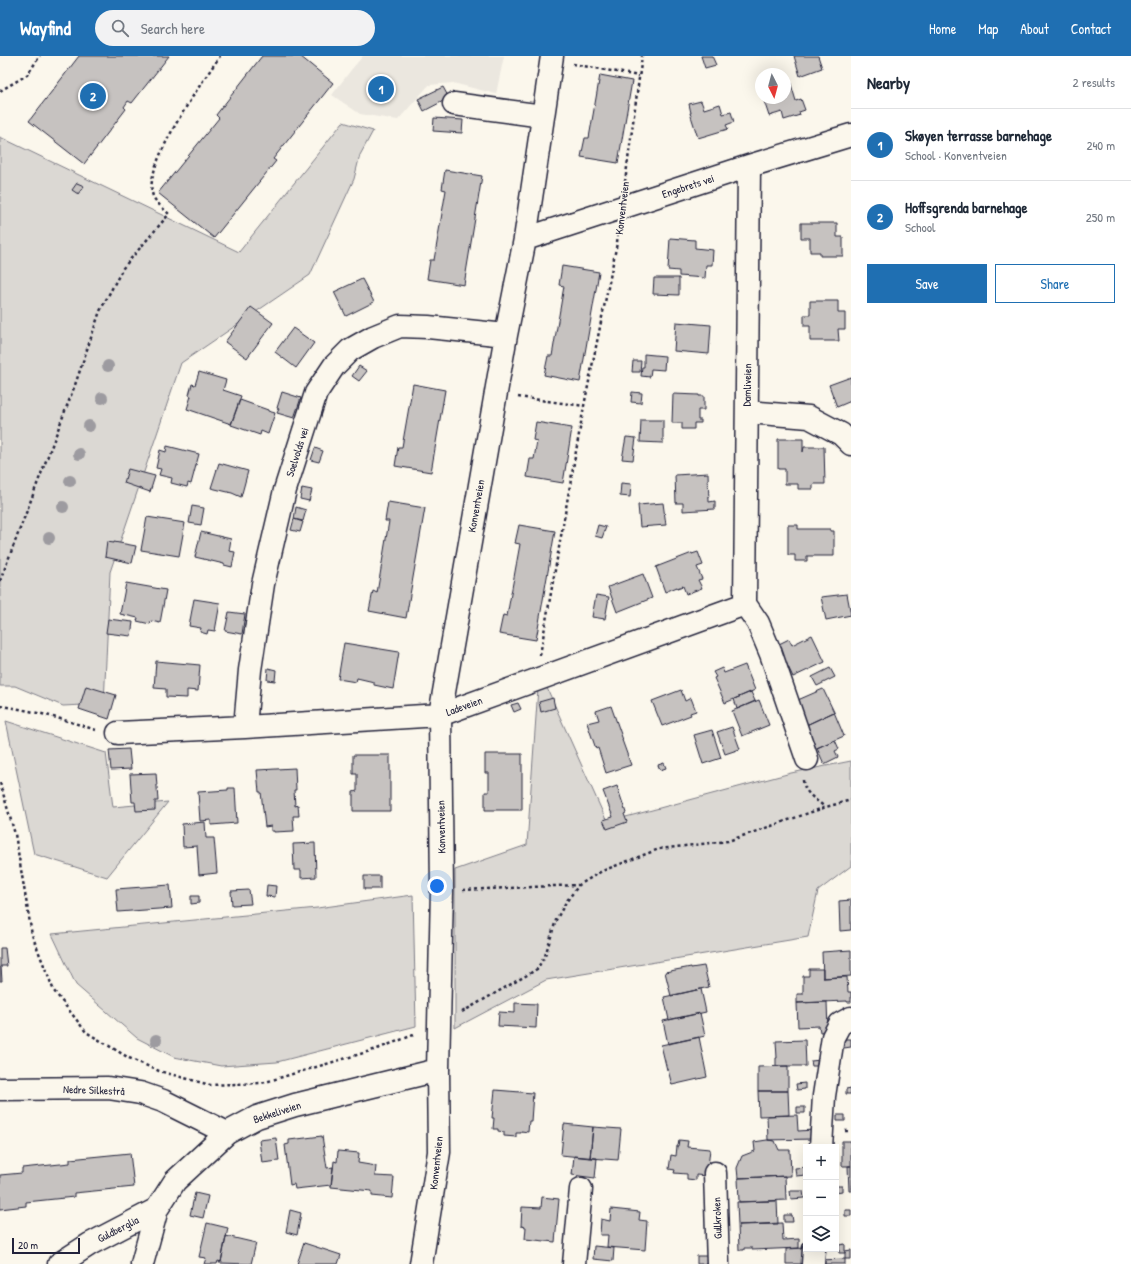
<!DOCTYPE html>
<meta charset="utf-8">
<style>
:root{--surface:#fff;--page:#f2f2f3;--text:#1f2937;--muted:#747a83;--line:#e0e1e3;--accent:#1f6fb2}
body{margin:0;font-family:"Patrick Hand",sans-serif;background:var(--page);color:var(--text)}
.controls{position:absolute;right:12px;bottom:12px;display:grid;overflow:hidden;border-radius:0px;box-shadow:0 4px 16px #0002}
.controls button{width:36px;height:36px;display:grid;place-items:center;padding:0;border:0;border-bottom:1px solid var(--line);background:var(--surface);color:var(--text);font:20px sans-serif}
.compass{position:absolute;left:755px;top:12px;width:36px;height:36px;border-radius:50%;background:var(--surface);box-shadow:0 4px 16px #0002;rotate:174deg}
.scale{position:absolute;left:12px;bottom:10px;width:68px;box-sizing:border-box;padding-left:4px;border:2px solid #22223b;border-top:0;font-size:11px;line-height:14px;white-space:nowrap;color:#22223b;-webkit-text-stroke:3px #fbf7ec;paint-order:stroke}
.you{position:absolute;left:437px;top:830px;width:14px;height:14px;margin:-10px;border:3px solid #fff;border-radius:50%;background:#1a73e8;box-shadow:0 0 0 6px #1a73e833}
.badge{display:grid;place-items:center;width:26px;height:26px;border-radius:50%;background:var(--accent);color:#fff;font-size:13px;font-weight:700}
.pin{position:absolute;translate:-50% -50%;border:2px solid #fff;box-shadow:0 1px 4px #0006}
.list{margin:0;padding:0;list-style:none}
h2{display:flex;justify-content:space-between;align-items:center;height:52px;margin:0;padding:0 16px;font-size:17px}
h2 small{font-size:13px;font-weight:400;color:var(--muted)}
.list li{display:grid;grid-template-columns:26px 1fr auto;gap:12px;align-items:center;box-sizing:border-box;height:72px;padding:0 16px;border-top:1px solid var(--line)}
.list b{display:block;font-size:15px;white-space:nowrap}
.list p{margin:0;font-size:13px;white-space:nowrap;color:var(--muted)}
.list em{font-size:13px;font-style:normal;color:var(--muted)}
.actions{display:flex;gap:8px;padding:12px 16px}
.actions a{flex:1;padding:9px 0;border:1px solid var(--accent);border-radius:0px;text-align:center;font-size:14px;color:var(--accent)}
.actions .main{background:var(--accent);color:#fff}
.icon{flex:none;width:22px;height:22px;fill:none;stroke:currentColor;stroke-width:2;stroke-linecap:round;stroke-linejoin:round}
.map{position:relative;flex:none;width:851px;height:1208px;overflow:hidden}
header{display:flex;align-items:center;gap:24px;box-sizing:border-box;height:56px;padding:0 20px;background:var(--accent);color:#fff}
header strong{font-size:19px}
nav{display:flex;gap:22px;margin-inline-start:auto;font-size:14px}
.search{width:280px;height:36px;background:var(--page);display:flex;align-items:center;gap:10px;box-sizing:border-box;padding:0 14px;border-radius:22px;color:var(--muted);font-size:15px}
main{display:flex}
aside{flex:1;background:var(--surface)}
.map>svg:first-child{display:block}
</style>
<header>
<strong>Wayfind</strong>
<div class="search"><svg class="icon" aria-label="search" viewBox="0 0 24 24"><circle cx="10" cy="10" r="6"/><path d="M15 15l6 6"/></svg>Search here</div>
<nav><a>Home</a><a>Map</a><a>About</a><a>Contact</a></nav>
</header>
<main>
<div class="map">
<svg width="851" height="1208" viewBox="0 0 851 1208">
<rect width="100%" height="100%" fill="#fbf7ec"/>
<filter id="ink" filterUnits="userSpaceOnUse"><feTurbulence type="fractalNoise" baseFrequency=".025" numOctaves="2"/><feDisplacementMap in="SourceGraphic" scale="8" xChannelSelector="R" yChannelSelector="G"/><feConvolveMatrix kernelMatrix="1 2 1 2 8 2 1 2 1" color-interpolation-filters="sRGB"/></filter>
<g filter="url(#ink)">
<path fill="#ebe7df" d="M363,0h141l-8,38 -43,-11 -24,2 -31,35 -38,-6 -28,-19 19,-25z"/>
<path fill="#dbd8d3" stroke="#7e7d87" d="M343,66l30,9 -13,24 -6,24 -44,96 -129,88 -71,209 -6,132 -41,2 -48,-20h-15v-549l239,115z
M538,632h9l60,134 184,-49 60,-12v105l-33,25 -10,46 -262,43 -91,48v-158l72,-25z
M6,665l100,32 7,54 55,-5 -61,75 -73,-23z
M413,839l3,131 -139,36 -56,4 -47,-9 -37,-19 -61,-53 -24,-51 265,-26z"/>
<path fill="#c6c2c0" stroke="#22223b" d="M79,0h90l-37,47 -4,-2 -4,6 2,2 -42,55 -55,-43z
M262,0h38l33,27 -60,76 3,2 -62,77 -56,-45 61,-75 -3,-3z
M701,0h11l4,9 -11,3z
M794,0h24l4,12 -22,8z
M600,19l32,6 -14,82 -37,-6 4,-19h4z
M785,23l1,3 4,-1 6,20 5,-2 4,11 -6,2 1,3 -16,5 -2,-8 -13,4 -6,-18h22z
M761,25v10l-3,-9z
M443,31l6,11 -25,13 -6,-12z
M701,45l3,8 16,-5 3,10 8,-2 3,10 -8,3 2,4 -30,9 -8,-25h1l-2,-9z
M434,62l29,2 -1,13 -29,-2z
M445,114l37,6 -18,109 -37,-6 3,-19h4l12,-70 -4,-1z
M77,127l7,3 -6,8 -6,-4z
M801,167h36v14h6v19h-23v-4h-10v-14h-9z
M670,182l25,2v8l18,2 -1,15h-6l-1,13 -26,-2v-5l-11,-1z
M562,210l37,6 -19,110 -36,-7 4,-19h4l12,-70 -5,-1z
M654,222h25v17l-26,-1z
M362,223l12,23 -28,14 -12,-24z
M810,245h28v12h7v16h-7l1,12h-29v-15h-6v-11h6z
M251,251l22,16 -26,35 -22,-16z
M676,266l35,3 -2,29 -35,-3z
M293,272l21,15 -18,25 -21,-16z
M644,298l21,2 -1,14 -13,-1 -1,8 -9,-1 1,-9h2z
M633,305h8l-1,11h-8z
M359,310l8,5 -8,10 -7,-5z
M199,316l27,8 -3,10 18,6 -10,28 -44,-15 4,-13 -2,-1 3,-11 3,1z
M851,321v24l-14,6 -8,-22z
M413,328l32,6 -14,82 -36,-6 3,-19h4z
M282,336l19,6 -7,20 -17,-5 2,-4 -2,-1z
M632,336l10,1 -1,10 -10,-1z
M673,338l26,1v1h5v14h-6v10h3v3h-7v6h-12v-6h-10z
M240,344l28,10v1l7,2 -7,21 -7,-3 -1,4 -29,-10z
M641,364h22v23l-23,-1z
M536,366l36,6 -9,55 -36,-6 3,-18h4l3,-18 -4,-1z
M626,381l10,1 -3,22 -11,-1z
M778,383h25v13l1,-5h20l1,37h-12v5h-15v-5h-13v-15h-7z
M167,390l32,8 -8,30 -3,-1 -1,4 -16,-4 1,-5 -13,-3 2,-6 -5,-1 4,-18 6,2z
M315,392l8,3 -4,11 -8,-2z
M219,407l29,8 -7,26 -9,-4 -21,-5z
M128,413l27,7 -5,16 -26,-9z
M708,417l1,29 6,-1v8l-32,2v-8h-7l-1,-28z
M621,427l10,1 -1,13 -10,-1z
M302,432l10,2 -3,11 -9,-2z
M388,446l37,6 -19,110 -37,-7 4,-20 4,2 12,-72h-4z
M663,447l3,22 -26,2 -2,-22z
M192,450l12,2 -3,17 -12,-2z
M296,451l10,3 -3,11 -9,-2z
M147,461l38,6 -6,33 -38,-6z
M294,463l9,3 -3,10 -9,-2z
M519,469l36,6 -19,109 -37,-6 4,-19 4,1 13,-72 -5,-1z
M598,469l8,2 -4,11 -7,-2z
M788,469h10v4h32v2h4v25h-27v5h-12v-6h-7z
M201,476l30,7 -2,12 6,1 -3,15 -8,-2v-1l-29,-7z
M107,486l7,1v-1l22,4 -4,17 -27,-6z
M698,496l5,13 -6,2 5,12 -4,1 4,8 -16,6 -3,-8 -6,2v-1l-12,5 -9,-25 36,-14v1z
M643,518l9,24 -35,14 -9,-25z
M126,527l40,7 -6,33 -9,-2 -1,3 -13,-3 1,-3 -18,-4z
M847,538l4,21 -25,5 -5,-23z
M596,539l13,2 -4,22 -13,-2z
M194,543l26,4 -5,28 -7,-1 -1,4 -7,-2 1,-4 -12,-2z
M229,556l16,2 -3,20 -17,-3z
M108,563l25,3 -2,14 -25,-3z
M812,579l13,27 -32,15 -13,-27 2,-1 -3,-5 10,-5 3,6z
M344,587l55,9 -6,37 -19,-4v-3l-17,-4 -1,4 -18,-3z
M156,605l44,4 -2,26 -11,-1v8l-21,-1v-8l-12,-1z
M745,609l10,25 -30,13 -11,-25 2,-1 -3,-5 9,-4 2,5z
M268,612l8,2 -1,11 -8,-1z
M830,612l5,9 -18,9 -5,-9z
M86,630l30,9 -7,24 -30,-10z
M823,633l11,23 -32,15 -11,-24z
M681,634l4,11 6,-3 5,13 -6,2 1,2 -29,11 -10,-25z
M751,636l4,9 -18,8 -3,-10z
M553,642l2,10 -14,4 -2,-10z
M759,644l10,25 -27,11 -10,-25z
M518,647l3,6 -7,3 -3,-7z
M611,650l12,34h-1l9,25 -25,8 -8,-25 -2,1 -9,-26 12,-3 -3,-9z
M834,656l10,24 -32,14 -10,-23z
M732,671l8,22 -15,5 -8,-22z
M712,674l9,28 -18,6 -9,-29z
M835,684l4,9 -4,2 3,6 -14,7 -7,-16z
M129,693l2,20 -20,1 -2,-20z
M485,698h37v56h-37v-18h4v-19h-4z
M353,699h37v56h-37v-19l4,-1v-17h-4z
M664,707l2,5 -6,2 -2,-5z
M295,712l1,22h-2l1,16 3,-1 1,11h-6l1,15 -20,1v-1h-3v-5l-6,1 -4,-35h-2l-2,-22z
M156,717l2,28h-3v9l-19,1 -1,-9h-3l-2,-28z
M617,730l9,27 -2,1 3,8 -20,7 -4,-9 10,-3 -10,-26z
M228,732h7l2,35 -26,2v-5l-11,1 -2,-29 30,-2z
M205,766l1,16h8l3,35 -18,2 -2,-29 -14,1 -1,-23z
M315,787l1,34 -15,1v-8h-7l-1,-26z
M364,820h16v13h-16z
M170,829l2,23 -54,4 -2,-23z
M267,829l9,1 -1,11 -9,-1z
M249,834l2,14 -19,1 -1,-14z
M191,840h8v7l-8,1z
M851,844v30l-11,1 -1,-30z
M0,892h5l2,18h-6l1,15h-2z
M851,894v26l-28,2 -1,-26z
M704,910l5,21 -38,9 -6,-24 26,-5v1z
M809,913h14v9l24,-1 1,15h3v10h-4v-1l-50,2v-9h6v-18h6z
M701,933l5,23 -37,8 -5,-23z
M827,946l1,29 -8,1 -1,-6 -21,1 -1,-24z
M515,947l22,1 -1,24 -38,-2 1,-14 16,1z
M700,957l5,23 -37,8 -5,-23z
M699,981l8,40 -35,8 -4,-15h-1l-6,-25z
M843,983h8v8l-7,1z
M805,984l1,26h-30v-8h1l-1,-17z
M820,1004l1,6h-9l-1,-5z
M788,1010v25h-30v-24z
M805,1027v6l-8,1 -1,-6z
M851,1032v6h-5v-5z
M495,1034l38,3 -2,28h-2l-1,11 -7,-1v2h-5v4l-12,-1v-4l-6,-1v-2h-5l1,-11h-2z
M758,1035h30l1,24 -30,1z
M797,1051h8v6h-8z
M797,1059l1,16 15,-1v9l-45,1 -1,-24z
M837,1059h8v6h-8z
M564,1068l29,3 -3,31 -29,-3z
M593,1071l28,2 -3,31 -28,-2z
M322,1080l5,32 6,-1 -2,18 -36,4 -1,-5 -4,1 -5,-40 4,-1v-4z
M276,1082l3,23 -17,2 -3,-23z
M679,1084l9,1 -1,6 23,2 -3,27 -11,-1v5l-9,-1v-5l-13,-1 1,-3 -6,-1 2,-14 5,1 1,-10h1z
M767,1084l8,1 4,9h11l1,26 -53,2 -1,-10 5,-12 13,-5 -1,-9z
M842,1085h9v25h-9z
M338,1095l21,2 -1,10 18,3 -1,10 19,1 -2,21 -20,-2v-5l-41,-4 3,-26 3,1z
M130,1097l4,34 -60,6v4l-48,5v4l-26,3v-34l22,-2v-5l48,-5v-4z
M574,1100l23,2 -2,20 -23,-3z
M848,1110h3v25h-2z
M806,1111v8l-10,1 -1,-8z
M785,1120l1,24 -47,2 -1,-24z
M836,1130h6v5l-6,1z
M790,1135h13l1,7 -13,1z
M195,1137l13,3 -5,22 -13,-3z
M542,1141l17,2 -4,43 -30,-3 1,-12 -5,-1 1,-19 19,1z
M777,1145l1,23 -40,1 -1,-23z
M611,1153l29,3 -1,8 8,1 -2,29 -38,-3 1,-12h-8l1,-16 9,2z
M290,1154l11,3 -4,22 -11,-3z
M845,1154h6v6h-6z
M784,1159h8l1,7h-9z
M207,1167l21,5 -7,34 -3,-1 -1,3h-13l2,-6 -7,-1z
M782,1167l1,17 16,-1v9l-47,2v-2h-8v2h-5l-1,-25z
M226,1180l30,7 -5,21 -32,-1 1,-2 1,1z
M304,1187l37,12 -3,9h-41z
M845,1188v9h-6v-8z
M594,1190l20,2 -1,13 -20,-2z
M806,1192l1,16h-21v-15z
M851,1194v9h-6v-8z
M697,1200h14v8h-14z
M845,1203v5h-26v-4z"/>
<g fill="none" stroke-linecap="round" stroke-linejoin="round">
<defs>
<path id="minor" d="M454,48l89,12
M525,183l224,-73 102,-31
M747,356l62,5 32,17 10,10
M745,548l4,-438
M745,548l13,19 13,31 36,105
M245,671l5,-57 13,-86 22,-94 31,-97 18,-27 16,-16 23,-13 27,-11 28,1 78,8
M118,677l127,-6 195,-12 305,-111
M0,1033l108,-1 32,5 23,8 64,32
M821,1091l3,-51 9,-59 7,-13 11,-6
M715,1117l3,91
M59,1208l31,-20 67,-35
M142,1208l15,-55 18,-28 52,-48 30,-16 38,-12 143,-35
M421,1208l18,-112 -1,-82 4,-180 -2,-175 66,-380 19,-96 27,-183
M574,1208l7,-75
M813,1208l1,-15"/>
</defs>
<use href="#minor" stroke="#22223b" stroke-width="25"/>
<path stroke="#22223b" stroke-width="2.5" stroke-dasharray="3 3" stroke-linecap="butt" d="M573,8l66,12
M0,35l27,-16 13,-19
M625,126l17,-126
M518,341l66,9
M0,525l75,-196 25,-74 23,-43 46,-54c-5,-5 -13,-11 -16,-18 -12,-29 50,-115 67,-140
M540,599l44,-249 33,-163 1,-10
M0,650c33,4 65,14 96,24
M803,724c1,13 12,19 22,27
M0,727l15,51 17,101 22,56 32,41 43,26 30,13 51,14 52,-2 115,-34 39,-15
M463,834l115,-5
M462,956l67,-38 8,-5 8,-13 11,-36 10,-18 13,-17 23,-14 57,-22 69,-8 98,-34 25,-7
M845,1075h6"/>
<use href="#minor" stroke="#fbf7ec" stroke-width="22"/>
</g>
<g fill="#9d9ba0">
<circle cx="108" cy="310" r="6"/>
<circle cx="102" cy="342" r="6"/>
<circle cx="89" cy="370" r="6"/>
<circle cx="79" cy="398" r="6"/>
<circle cx="70" cy="425" r="6"/>
<circle cx="63" cy="451" r="6"/>
<circle cx="49" cy="482" r="6"/>
<circle cx="156" cy="984" r="6"/>
</g>
</g>
<g text-anchor="middle" stroke-width="3.5" stroke-linejoin="round" paint-order="stroke">
<g font-size="11" fill="#22223b" stroke="#fbf7ec">
<text transform="translate(688 130) rotate(-18)" y="4">Engebrets vei</text>
<text transform="translate(622 152) rotate(-83)" y="4">Konventveien</text>
<text transform="translate(747 329) rotate(-89)" y="4">Damliveien</text>
<text transform="translate(297 396) rotate(-72)" y="4">Soelvolds vei</text>
<text transform="translate(476 450) rotate(-80)" y="4">Konventveien</text>
<text transform="translate(464 650) rotate(-20)" y="4">Ladeveien</text>
<text transform="translate(441 771) rotate(-91)" y="4">Konventveien</text>
<text transform="translate(94 1034) rotate(2)" y="4">Nedre Silkestrå</text>
<text transform="translate(277 1056) rotate(-18)" y="4">Bekkeliveien</text>
<text transform="translate(436 1107) rotate(-84)" y="4">Konventveien</text>
<text transform="translate(717 1162) rotate(-92)" y="4">Gullkroken</text>
<text transform="translate(118 1173) rotate(-27)" y="4">Guldberglia</text>
</g>
</g>
</svg>
<div class="controls">
<button>+</button>
<button>−</button>
<button><svg class="icon" aria-label="layers" viewBox="0 0 24 24"><path d="M12 4l9 5-9 5-9-5zM3 14l9 5 9-5"/></svg></button>
</div>
<svg class="compass" viewBox="-18 -18 36 36"><path d="M0-13l5 13h-10z" fill="#e53935"/><path d="M0 13l5-13h-10z" fill="#747a83"/></svg>
<div class="scale">20 m</div>
<div class="you"></div>
<div class="pin badge" style="left:381px;top:33px">1</div>
<div class="pin badge" style="left:93px;top:40px">2</div>
</div>
<aside>
<h2>Nearby<small>2 results</small></h2>
<ul class="list">
<li><span class="badge">1</span><div><b>Skøyen terrasse barnehage</b><p>School · Konventveien</p></div><em>240 m</em></li>
<li><span class="badge">2</span><div><b>Hoffsgrenda barnehage</b><p>School</p></div><em>250 m</em></li>
</ul>
<div class="actions"><a class="main">Save</a><a>Share</a></div>
</aside>
</main>
